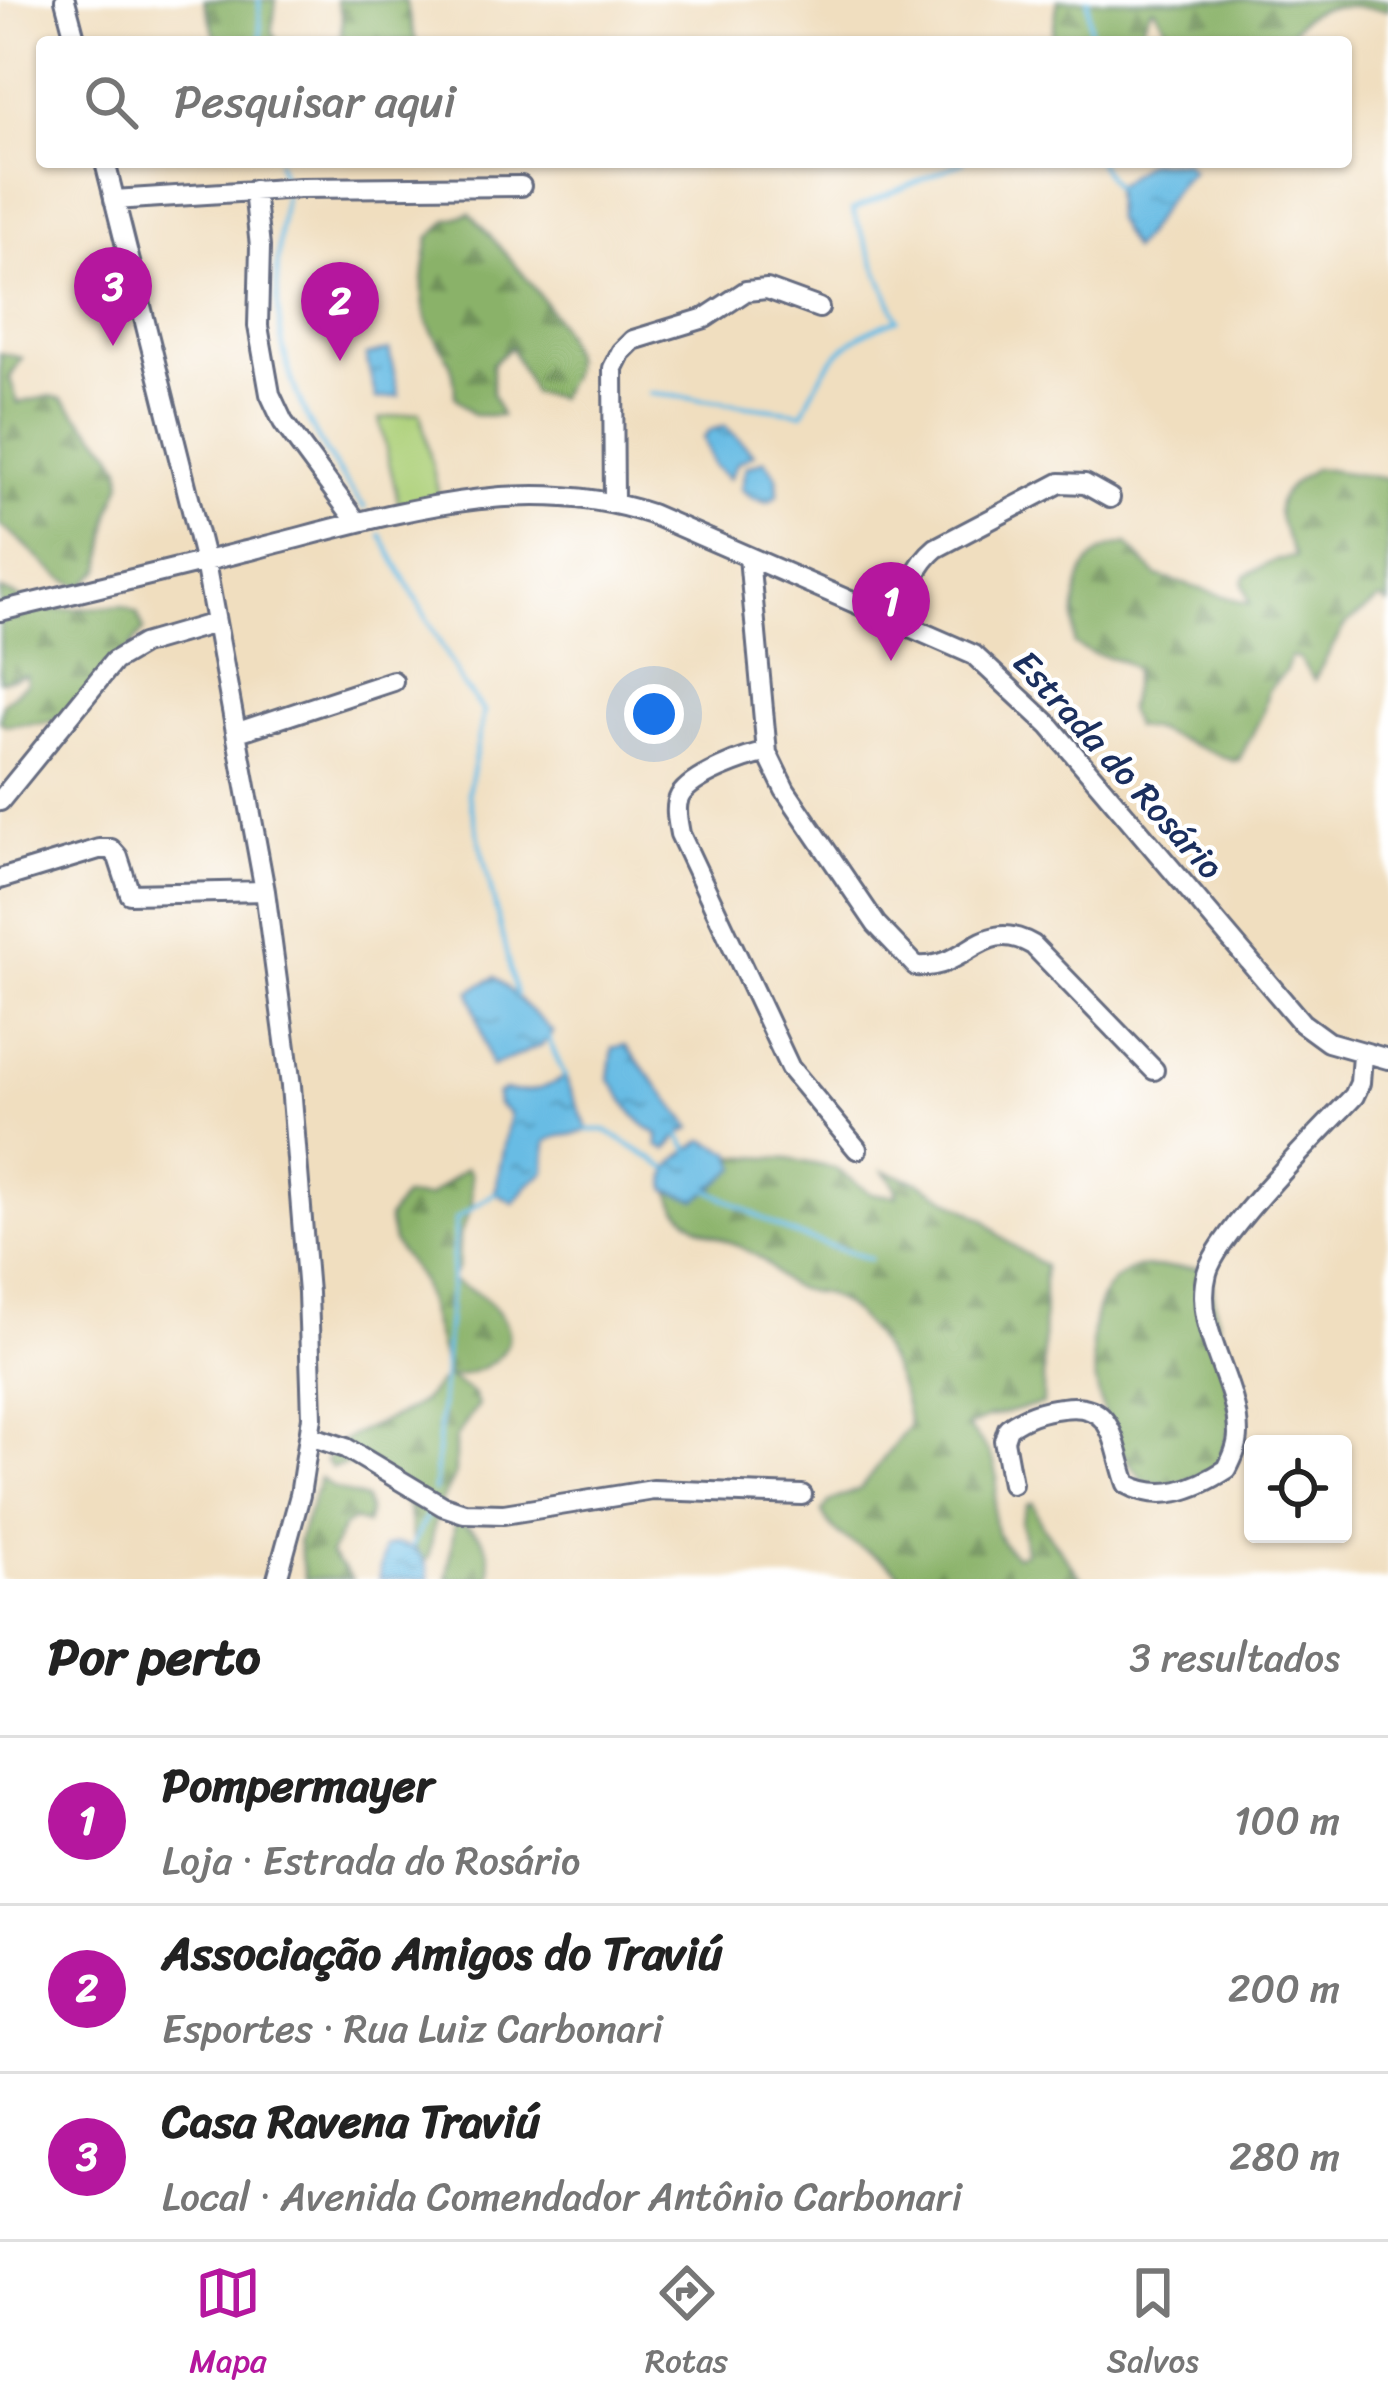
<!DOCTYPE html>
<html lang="pt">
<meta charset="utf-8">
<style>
:root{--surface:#fff;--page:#f2f2f2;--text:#222;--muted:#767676;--line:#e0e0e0;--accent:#b5179e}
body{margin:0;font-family:Sriracha,sans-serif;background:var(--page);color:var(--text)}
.controls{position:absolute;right:36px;bottom:36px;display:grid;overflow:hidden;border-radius:12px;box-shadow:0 3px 9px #0004}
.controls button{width:108px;height:108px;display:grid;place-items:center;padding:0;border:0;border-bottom:3px solid var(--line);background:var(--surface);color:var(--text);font:60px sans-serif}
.you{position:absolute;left:654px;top:714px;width:42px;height:42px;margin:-30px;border:9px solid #fff;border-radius:50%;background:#1a73e8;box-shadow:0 0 0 18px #1a73e833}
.badge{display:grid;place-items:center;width:78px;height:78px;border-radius:50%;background:var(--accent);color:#fff;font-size:39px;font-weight:700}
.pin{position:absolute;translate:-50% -99px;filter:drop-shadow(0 3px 6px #0008)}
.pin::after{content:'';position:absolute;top:63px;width:42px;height:36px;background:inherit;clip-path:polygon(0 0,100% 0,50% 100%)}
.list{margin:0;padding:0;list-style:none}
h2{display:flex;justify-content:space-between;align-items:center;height:156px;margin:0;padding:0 48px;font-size:51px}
h2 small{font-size:39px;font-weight:400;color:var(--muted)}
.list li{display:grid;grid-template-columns:78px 1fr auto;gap:36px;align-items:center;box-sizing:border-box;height:168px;padding:0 48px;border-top:3px solid var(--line)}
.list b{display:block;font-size:45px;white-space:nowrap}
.list p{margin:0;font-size:39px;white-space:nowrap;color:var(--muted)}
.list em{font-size:39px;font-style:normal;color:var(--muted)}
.icon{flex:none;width:66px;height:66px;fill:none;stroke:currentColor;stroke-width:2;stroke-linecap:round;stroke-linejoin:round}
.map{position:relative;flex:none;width:1388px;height:1579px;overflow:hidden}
.search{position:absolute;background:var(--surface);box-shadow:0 3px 9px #0004;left:36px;right:36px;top:36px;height:132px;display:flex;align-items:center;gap:30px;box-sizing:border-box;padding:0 42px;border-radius:12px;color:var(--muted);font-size:45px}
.sheet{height:660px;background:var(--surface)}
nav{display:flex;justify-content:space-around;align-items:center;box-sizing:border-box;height:168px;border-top:3px solid var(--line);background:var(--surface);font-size:33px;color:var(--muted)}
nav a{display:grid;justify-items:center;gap:6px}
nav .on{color:var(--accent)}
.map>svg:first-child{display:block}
</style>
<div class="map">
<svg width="1388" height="1579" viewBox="0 0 1388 1579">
<defs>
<pattern id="forest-firs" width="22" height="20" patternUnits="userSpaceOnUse" patternTransform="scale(3)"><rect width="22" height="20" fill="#8ab269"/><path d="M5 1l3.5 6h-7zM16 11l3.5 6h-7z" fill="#70915a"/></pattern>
<pattern id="water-ripples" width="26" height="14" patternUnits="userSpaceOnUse" patternTransform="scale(3)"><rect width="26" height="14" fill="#68bce4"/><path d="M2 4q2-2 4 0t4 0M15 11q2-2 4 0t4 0" fill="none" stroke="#5599bc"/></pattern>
</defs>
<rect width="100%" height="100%" fill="#fff"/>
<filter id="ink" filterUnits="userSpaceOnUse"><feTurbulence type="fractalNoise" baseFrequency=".00833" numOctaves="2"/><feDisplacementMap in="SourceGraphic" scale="24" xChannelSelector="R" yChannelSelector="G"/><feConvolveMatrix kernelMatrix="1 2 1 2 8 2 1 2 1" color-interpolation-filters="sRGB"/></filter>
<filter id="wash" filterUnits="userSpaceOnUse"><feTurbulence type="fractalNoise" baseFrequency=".004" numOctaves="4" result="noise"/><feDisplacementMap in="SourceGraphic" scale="48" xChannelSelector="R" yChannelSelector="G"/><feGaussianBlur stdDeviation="2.7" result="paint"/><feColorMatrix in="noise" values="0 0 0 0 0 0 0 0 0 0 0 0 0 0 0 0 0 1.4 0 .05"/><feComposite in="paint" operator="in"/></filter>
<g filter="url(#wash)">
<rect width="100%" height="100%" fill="#f0debf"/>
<path fill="url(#forest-firs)" stroke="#527064" stroke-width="3" d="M204,0h72l-4,32 5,10h-60z
M336,0h69l11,42h-75l1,-27z
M1058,0h330v10c-45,-5 -84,-10 -102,32h-111l-20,-33 -4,-1 -15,34h-85z
M470,213c28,34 111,114 101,160 -2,8 -10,18 -14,25l-24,-5 -22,-46 -19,17v29l9,23 -28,-1 -18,-18c0,-39 -11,-40 -26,-72 -11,-26 -5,-59 0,-87l19,-18z
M0,353l22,5 -12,20 8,25 33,-7 11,3 49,51 10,17 1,15 -12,32 -8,55 -20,17c-33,-7 -51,-44 -82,-60z
M1315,468l73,11v125l-8,-5 -36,27 -30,54 -15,-21 -9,-2 -4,14 -18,19 -5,23 -24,47 -6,1 -80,-32 -19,-2 -6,-18 7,-39c-17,-17 -37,-9 -61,-26 1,-41 -2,-95 53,-100l30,32 93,28 -7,-22 3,-7 30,-15 19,-3c-21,-49 -30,-57 20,-89z
M0,590l53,20 70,-4 14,7 7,17 -66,80 -31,13 -41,2 -6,-4 3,-18 24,-20 -1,-8 -26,6z
M714,1155l75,4 45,9 38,26 25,2 -3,-12 -10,-13 34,11 67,38 18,19 41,27 -1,138 -54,13 -21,10c7,9 19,20 24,31 17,33 -19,66 24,98l9,-4 -4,-31 6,-16 6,-2 9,23 40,53h-179c-20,-30 -64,-30 -81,-67l7,-10 31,-13 49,-63c-5,-44 -34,-104 -74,-127 -14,-9 -31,-6 -45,-13 -10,-5 -18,-19 -27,-26 -36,-26 -91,-28 -95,-80z
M466,1168l5,5 1,34 -13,29 -1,31 -7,12c10,9 23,10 33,19 50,40 15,73 -35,79l24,17 5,11 -23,34v36l-18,35 -8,46 -5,7c-18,-23 -9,-29 -16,-54 -7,-21 -24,-40 -44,-49l-32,8 -6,-7c18,-34 65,-37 95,-59 11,-8 15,-20 26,-26l-26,-95 -28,-39 -5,-24 15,-21h26z
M1137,1267l61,1 12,6 23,143 -15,51 -46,18 -28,-5c-12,-15 -24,-30 -32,-47 -18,-41 -34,-115 1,-152 6,-6 17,-11 24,-15z
M320,1478l13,10 32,11 4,14 -3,11 -12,-4 -11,7 -13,27 22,25h-47l-7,-38z
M455,1522c30,8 36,28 35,57h-43z"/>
<path fill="#add079" stroke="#64806c" stroke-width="3" d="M420,412l19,83 -40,10 -20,-86z"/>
<path fill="url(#water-ripples)" stroke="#4276a1" stroke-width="3" d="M1147,162h38l7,9c-26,21 -36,54 -60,78l-17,-29 -1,-33z
M389,350l10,46 -23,3 -10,-43z
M725,426l29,28 -17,9 -8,16 -16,-14 -10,-27 8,-8z
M765,460l12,17 1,18 -10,7 -16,-4 -11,-9 5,-22z
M495,977l58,55 -11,13 -51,22 -21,-76z
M625,1045l67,83 -13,7 -12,15 -9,-4v-12c-30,-16 -30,-34 -49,-55l4,-31z
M565,1077l23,53c-15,8 -28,2 -42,12l-1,30 -17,13 -14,18 -19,-10 15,-79 -12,-10 -1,-10 7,-4c24,5 40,-1 61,-13z
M704,1140l28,13 5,15 -40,32 -30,-10c-5,-27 17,-36 37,-50z
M394,1544c23,2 32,12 35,35h-50l5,-31z"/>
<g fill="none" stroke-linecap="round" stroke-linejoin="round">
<path stroke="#68bce4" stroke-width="4.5" d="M259,0l2,42
M1088,0l3,42
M278,162l6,22
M1098,162l16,25
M285,195c-21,133 -2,207 80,313
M650,393l153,20c21,-51 42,-77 95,-94l-46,-109 111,-48
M381,535l82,150 21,27 -16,80 48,203
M548,1038l17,39
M588,1130h17l63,39
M679,1135l10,15
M709,1190l81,43 80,26
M434,1491l22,-272 39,-26
M412,1546l19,-38"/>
</g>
</g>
<g filter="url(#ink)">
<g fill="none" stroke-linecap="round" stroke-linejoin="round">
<defs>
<path id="minor" d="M65,0l11,42
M105,162l100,400 60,329 26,195 17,207 4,124 -12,78 -23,84
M254,190l6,57 -2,79 12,68 13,28 74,100
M114,200l186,-12 221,-2
M614,501l-1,-133 8,-16 12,-12 72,-22 41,-27 21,-2 52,19
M749,557l18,196 18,37 91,134 40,42c53,4 65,-51 117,-21l121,125
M0,611c86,-21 172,-41 258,-63 128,-32 263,-78 393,-34l323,141 76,71 252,297 26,19 60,17
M901,621c8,-29 11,-53 35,-73l124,-65 25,1 25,14
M238,732l155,-51
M767,753c-21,3 -75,23 -87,43 -6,11 -2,26 0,38l110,234 67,81
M0,801l114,-140 29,-17 72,-21
M0,879l99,-30h12l7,8 12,37 135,-3
M310,1436l36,12 97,58 21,7 40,1 149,-24 149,5
M1012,1484l-8,-44 4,-12c16,-12 34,-18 54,-20 54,-8 51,38 65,76 34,19 69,5 100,-15 5,-10 11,-22 11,-35 0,-54 -46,-105 -31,-161 10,-39 115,-143 147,-177l6,-13 2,-28"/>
</defs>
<use href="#minor" stroke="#666c80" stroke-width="24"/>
<use href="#minor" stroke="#fff" stroke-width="18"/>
</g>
</g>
<g text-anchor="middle" stroke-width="9" stroke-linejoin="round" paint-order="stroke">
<g font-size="36" fill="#1b2f5e" stroke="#fff">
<text transform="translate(1119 764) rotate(48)" y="13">Estrada do Rosário</text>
</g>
</g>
</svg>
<div class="controls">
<button><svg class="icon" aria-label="locate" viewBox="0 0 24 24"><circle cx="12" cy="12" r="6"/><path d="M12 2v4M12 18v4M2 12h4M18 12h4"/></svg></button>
</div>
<div class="you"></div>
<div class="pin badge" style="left:891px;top:661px">1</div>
<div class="pin badge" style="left:340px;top:361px">2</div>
<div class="pin badge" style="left:113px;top:346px">3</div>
<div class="search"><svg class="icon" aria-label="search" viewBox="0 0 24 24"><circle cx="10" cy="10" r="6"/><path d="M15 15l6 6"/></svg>Pesquisar aqui</div>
</div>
<section class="sheet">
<h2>Por perto<small>3 resultados</small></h2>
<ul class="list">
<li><span class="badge">1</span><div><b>Pompermayer</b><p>Loja · Estrada do Rosário</p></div><em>100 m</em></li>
<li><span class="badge">2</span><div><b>Associação Amigos do Traviú</b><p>Esportes · Rua Luiz Carbonari</p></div><em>200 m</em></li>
<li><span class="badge">3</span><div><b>Casa Ravena Traviú</b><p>Local · Avenida Comendador Antônio Carbonari</p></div><em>280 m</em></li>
</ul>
</section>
<nav>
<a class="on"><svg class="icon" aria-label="map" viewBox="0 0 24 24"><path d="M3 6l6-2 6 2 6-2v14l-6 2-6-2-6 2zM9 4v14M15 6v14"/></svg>Mapa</a>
<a><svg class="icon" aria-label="directions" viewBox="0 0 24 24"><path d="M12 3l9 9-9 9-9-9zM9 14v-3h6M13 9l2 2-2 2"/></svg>Rotas</a>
<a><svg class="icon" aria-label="saved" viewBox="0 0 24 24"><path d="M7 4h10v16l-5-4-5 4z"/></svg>Salvos</a>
</nav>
